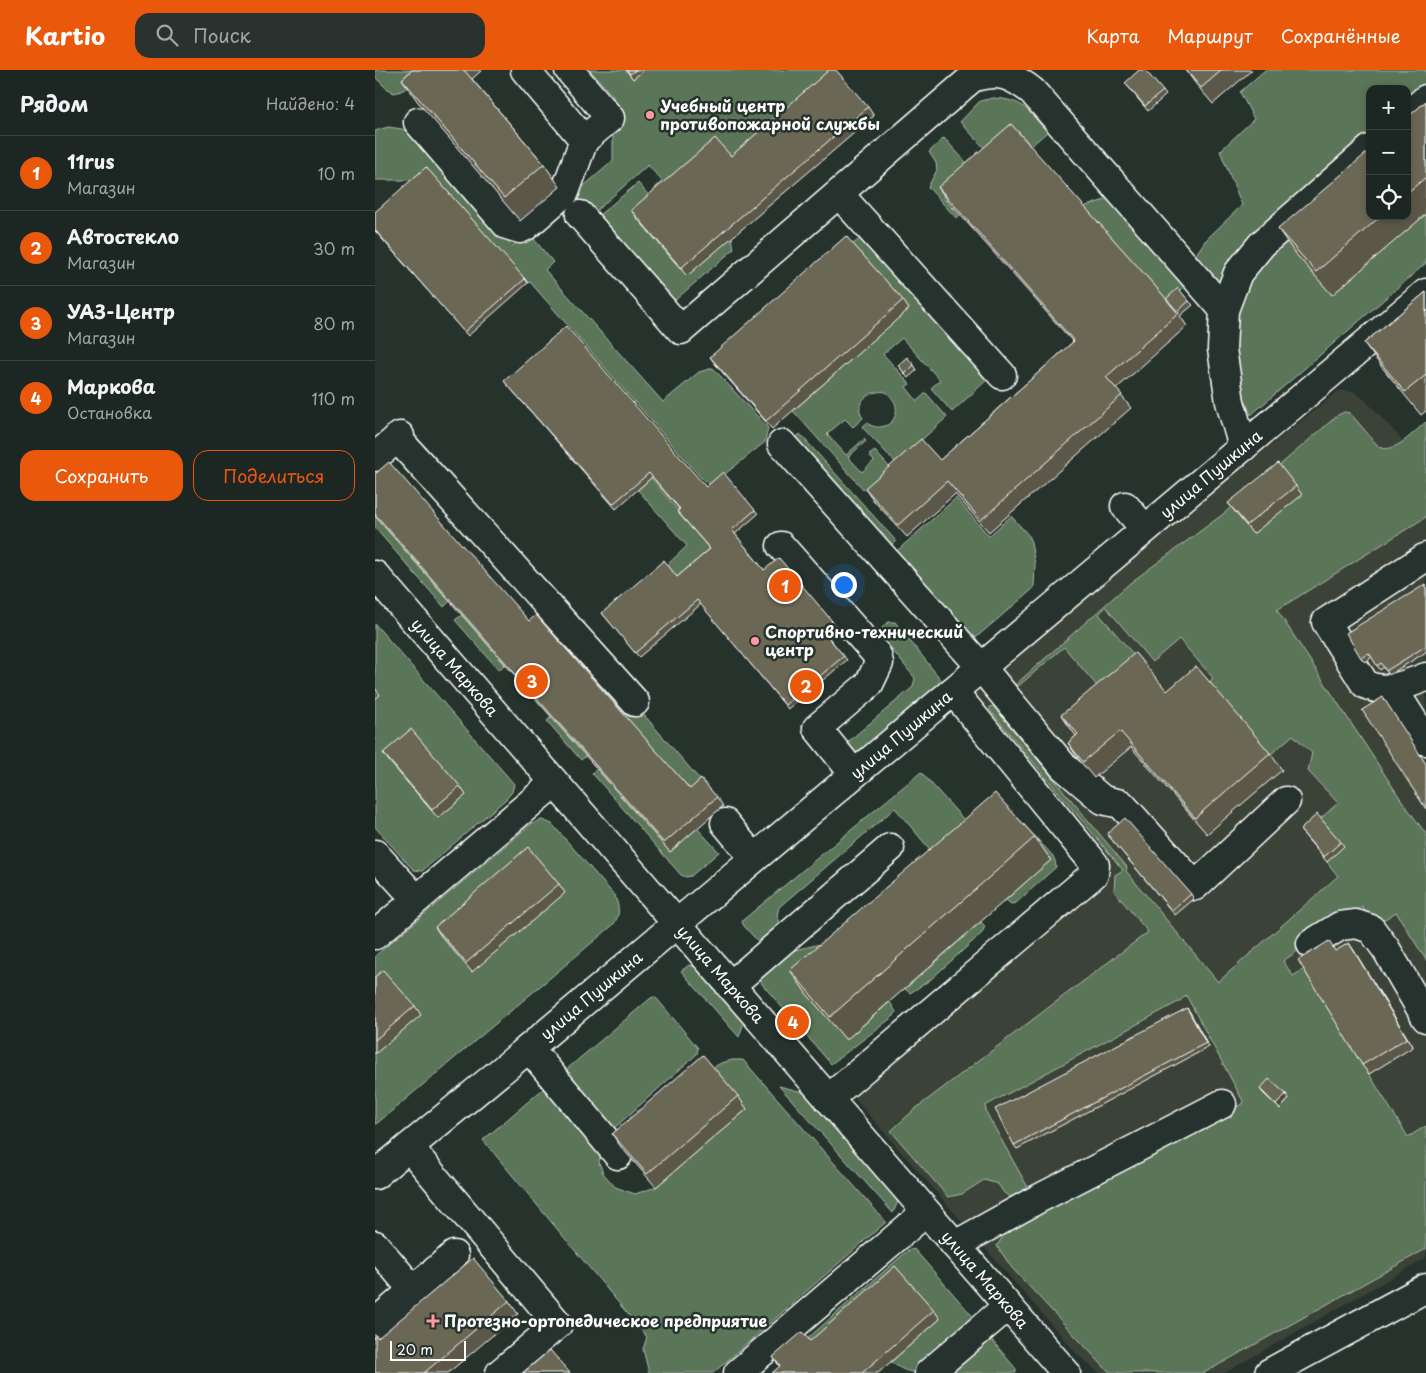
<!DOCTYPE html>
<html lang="ru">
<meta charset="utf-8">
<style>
:root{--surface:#1c2622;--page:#29322f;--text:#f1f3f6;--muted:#a0a5a5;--line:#3a4340;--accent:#ea580c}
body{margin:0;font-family:"Playpen Sans",sans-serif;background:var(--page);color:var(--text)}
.controls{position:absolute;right:15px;top:15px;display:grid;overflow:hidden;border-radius:10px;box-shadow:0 2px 8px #0003}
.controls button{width:45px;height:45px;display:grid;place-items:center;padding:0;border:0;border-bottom:1px solid var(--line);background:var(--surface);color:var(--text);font:25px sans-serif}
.scale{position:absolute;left:15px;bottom:12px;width:76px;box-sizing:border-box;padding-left:5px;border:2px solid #fff;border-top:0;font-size:14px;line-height:18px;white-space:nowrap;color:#fff;-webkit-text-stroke:4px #26332d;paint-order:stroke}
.you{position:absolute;left:468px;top:514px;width:18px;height:18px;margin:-12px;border:4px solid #fff;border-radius:50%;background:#1a73e8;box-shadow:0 0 0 8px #1a73e833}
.badge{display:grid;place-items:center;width:32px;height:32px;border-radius:50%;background:var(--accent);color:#fff;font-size:16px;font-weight:700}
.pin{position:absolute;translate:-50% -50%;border:2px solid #fff;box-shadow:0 1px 5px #0006}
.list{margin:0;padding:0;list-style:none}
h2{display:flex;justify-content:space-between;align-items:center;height:65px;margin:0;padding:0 20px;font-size:21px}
h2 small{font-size:16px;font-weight:400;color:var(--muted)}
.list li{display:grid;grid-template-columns:32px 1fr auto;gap:15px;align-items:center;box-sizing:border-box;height:75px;padding:0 20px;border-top:1px solid var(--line)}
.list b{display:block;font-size:19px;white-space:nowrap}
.list p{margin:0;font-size:16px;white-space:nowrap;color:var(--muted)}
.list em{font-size:16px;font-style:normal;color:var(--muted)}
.actions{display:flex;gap:10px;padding:15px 20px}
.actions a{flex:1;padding:11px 0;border:1px solid var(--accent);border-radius:15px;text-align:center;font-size:18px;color:var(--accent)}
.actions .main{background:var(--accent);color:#fff}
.icon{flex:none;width:28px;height:28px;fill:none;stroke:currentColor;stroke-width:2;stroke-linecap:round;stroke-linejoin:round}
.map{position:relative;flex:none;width:1051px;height:1303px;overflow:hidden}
header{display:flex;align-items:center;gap:30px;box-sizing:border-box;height:70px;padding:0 25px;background:var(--accent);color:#fff}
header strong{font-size:24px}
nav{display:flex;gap:28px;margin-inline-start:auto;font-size:18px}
.search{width:350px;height:45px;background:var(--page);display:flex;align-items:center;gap:12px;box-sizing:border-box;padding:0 18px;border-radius:15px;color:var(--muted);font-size:19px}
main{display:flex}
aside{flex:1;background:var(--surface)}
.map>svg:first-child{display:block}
</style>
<header>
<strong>Kartio</strong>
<div class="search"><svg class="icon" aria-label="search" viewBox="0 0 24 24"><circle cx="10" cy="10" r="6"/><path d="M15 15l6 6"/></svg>Поиск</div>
<nav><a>Карта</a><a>Маршрут</a><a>Сохранённые</a></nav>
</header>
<main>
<aside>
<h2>Рядом<small>Найдено: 4</small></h2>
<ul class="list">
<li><span class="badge">1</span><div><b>11rus</b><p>Магазин</p></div><em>10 m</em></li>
<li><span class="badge">2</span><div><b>Автостекло</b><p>Магазин</p></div><em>30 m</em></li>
<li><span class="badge">3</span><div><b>УАЗ-Центр</b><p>Магазин</p></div><em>80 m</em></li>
<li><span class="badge">4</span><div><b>Маркова</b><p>Остановка</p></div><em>110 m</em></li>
</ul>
<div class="actions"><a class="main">Сохранить</a><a>Поделиться</a></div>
</aside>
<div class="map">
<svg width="1051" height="1303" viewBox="0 0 1051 1303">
<rect width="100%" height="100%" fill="#26332d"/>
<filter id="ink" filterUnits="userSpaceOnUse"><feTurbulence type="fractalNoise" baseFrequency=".02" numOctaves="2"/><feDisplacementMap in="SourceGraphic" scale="10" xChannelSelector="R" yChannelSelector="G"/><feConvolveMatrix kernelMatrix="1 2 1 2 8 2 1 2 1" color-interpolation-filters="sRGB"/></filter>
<g filter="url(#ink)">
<path fill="#3b4339" d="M965,320l15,2 11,9 40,43 20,-10v824l-202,115h-125l-20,-17 -230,-264 252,-209 -135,-194z"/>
<path fill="#5a7459" stroke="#acbaac" d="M0,0h40c-4,13 -6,20 -21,23l-9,-6 -10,-10z
M215,0h36l7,9 11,-9h190l-97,95 -74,31 -8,-8 7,-7 -14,-16 -58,51 -18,-20 41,-35v-65z
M890,0h161v18l-19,16v-15h-37v48l-150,158 -29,-33 14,-21 37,-36 -22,-54 34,-32 -14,-27z
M618,28c32,2 34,12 54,34l-16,14 -12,-14 -27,24 -32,-34 20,-21z
M13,57l14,2 13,7 97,110 16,-14 25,30 -8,8 118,132 36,-30 14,-4 55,60 -3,14 -50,40 -6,2 -7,-5 -172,-197 -2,1 -108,-103h-45v-49z
M569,68l30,33 -31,27 16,18 -3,2 -28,-31 9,-17 -1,-7 -7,-11z
M263,113l17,20 77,35 2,11 -60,52h-9l-72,-81z
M736,128l76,87 -21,17 -83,-95z
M1051,144v49l-175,152c-21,-47 -26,-108 6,-151 10,-14 29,-28 42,-40l12,13z
M488,166l126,142 -37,34 -21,-24 9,-8 -38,-42 -19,16 27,30 -4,3 11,14 9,-8 21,24 -51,46 -34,-36 5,-4c8,6 16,5 24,0 9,-12 6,-22 -5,-31 -15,-3 -34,10 -23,26l-10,9 -8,-8 -18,15 19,21 18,-16 2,2 -18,16 14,15 12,-11 -5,-6 6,-4 15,17 -26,22 -71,-79 115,-102 -56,-64z
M969,342l6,1 29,34c16,8 35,-16 47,-25v95l-149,93 123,188 26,36v126l-30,-48 -22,14 -12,-19 -79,54 10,15 11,-7 104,168 18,-11v123l-222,124h-92l-6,-4 -94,-101 -15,-22 8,-13 13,-11 226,-119 -58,-108 -6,6 -195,105 2,8 44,79 -16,6 -11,-6 -6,-9 -14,-4 -22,14 -14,3 -57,-66 24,-22 233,-177 -34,-41 1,-16 8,-5 -133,-160v-3l3,-1 134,161 -1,4 92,111 120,-106 -11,-14 -7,-43 18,-16 -30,-32 4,-18 -19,-18 -23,20 -62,-72 5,-5 -34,-39 -27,23 -46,-55 -7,7 46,54 -37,31 -44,-52 -56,48 -2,-2 124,-110 92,-68 116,-100z
M425,364l96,107 -13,11 -96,-106z
M276,408l62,75 -32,28 -14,-16 20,-19 -49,-56z
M581,428l33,38 22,-20 19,21 5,28 -1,23 -68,58 -78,-87z
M0,446l75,85 -6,6 -69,-79z
M87,545l43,49 -6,6 -44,-50z
M514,552h6l47,59 -1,6 -83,70 -14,-12 69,-58 2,-9 -35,-43c1,-6 3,-10 9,-13z
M0,554l139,160 -2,8 -6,7 -84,72 -8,-1 -6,-6 -33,-37z
M238,609l94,109 -11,10 -96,-108z
M176,647l35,39 -5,4 -34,-39z
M222,699l73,83 27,-24 22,24 -28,24 -5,1 -5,-2 -89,-102z
M546,702l43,48 -31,33 -38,-45 -116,99 -2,8 5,13 -19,19 -19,-21 -2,-4 1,-2z
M636,746l7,2 35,38 2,5 1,6 -40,36 -5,1 -5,-4 44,-40z
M167,750l10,4 63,72c4,12 6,18 -2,29l-238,200v-169l156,-132z
M606,852l4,4 -3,7 -52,47 -20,13 -5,-4z
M467,869l4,101 44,-38 6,10 -2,4 -63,48 -69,-80 -2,-6 30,-27z
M314,895l8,2 47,55 -5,15 -58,-66z
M279,927l3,2 41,49 -1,6 -86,77 -50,-57 90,-76z
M357,990h11l143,162 -173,151h-64l-6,-24 4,-12 -164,-197 60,-51 4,1 54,61 -2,11 4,11 12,14 20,7 21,-7 91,-78 -35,-41 9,-5z
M404,1016l27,7 93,106 -6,14z
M539,1179l61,70 -55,53c-13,1 -19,-3 -29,-10l49,-43 -124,30 -9,-10 100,-88z
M611,1263l30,36v4h-77z"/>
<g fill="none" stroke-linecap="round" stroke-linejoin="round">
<defs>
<g id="minor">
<path d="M150,0l59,70 26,-22 -41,-48"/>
<path d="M1032,46l19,-17"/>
<path d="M43,52l89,103 13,4 6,-3 39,-34 19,-52"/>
<path d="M464,124l163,181"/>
<path d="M205,145l101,115 291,-252c27,-8 38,-4 60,13l192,219"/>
<path d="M22,368l238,264"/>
<path d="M407,374l199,223 83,100 39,33 18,4 74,82 91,-85"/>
<path d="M868,377l-13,-45 -8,-53 2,-39 14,-37 24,-29 108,-95"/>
<path d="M0,387l25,-21"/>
<path d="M750,436l20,23"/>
<path d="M406,476l96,109 2,8 -10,21 -52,44 37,46"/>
<path d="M1051,487l-100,65 39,62c19,11 42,0 61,-7"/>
<path id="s1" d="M0,505l691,798"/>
<path d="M1022,618l3,12 26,41"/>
<path d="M350,753l29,35"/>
<path d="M0,784l41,45"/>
<path d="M0,865l179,-152"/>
<path d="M936,874l29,-18 16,-2 15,5 15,20 40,69"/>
<path d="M355,916l160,-138"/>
<path d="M154,978l89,107"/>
<path d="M453,1029l266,-225 1,-9 -6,-8 -136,-166"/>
<path d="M34,1077l149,177 -58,49"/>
<path id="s2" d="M0,1105l154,-127 897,-755"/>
<path d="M0,1175l38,45 41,-35"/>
<path d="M580,1175l83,-46 184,-95"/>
<path d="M0,1253l38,-33"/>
<path d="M363,1303l188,-161"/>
<path d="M554,1303l79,-67"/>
<path d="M894,1303l157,-85"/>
</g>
</defs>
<use href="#minor" stroke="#fff" stroke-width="31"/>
<use href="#minor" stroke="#26332d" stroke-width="28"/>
</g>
<path fill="#5c5948" stroke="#fff" d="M37,0h70l-10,9 72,85 16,23 -40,34 -102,-119 -16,-23z
M251,0h18l-11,9z
M811,0h66l-39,34 -18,-21z
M750,13l38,8 3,4 -18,16z
M1051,31v113l-94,81 -38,-43 -16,-23 92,-13h37v-98z
M493,37l6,9 -187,160 -50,-58 -6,-8 100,-54z
M563,117l228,112 23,2 4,4 -13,11 7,10 -71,63 15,19 -142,124 -34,-38 -48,43 -33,-36 -9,-13 75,-28 133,-118 -126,-142z
M0,142l150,67 3,4 -60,53 -93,-105z
M1051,222v119l-5,4 -40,-49 -17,-23z
M528,230l6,9 -137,120 -56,-64 -6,-8z
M523,295h16l3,5 -9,8z
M129,311l202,106 49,23 3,4 -23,20 29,36 68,51 3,5 -9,8 21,26 -59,49 -87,-105 -62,53 -37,-44 75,-36 33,-28 -30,-34 -3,-4 2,-2 -27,-32 -36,32z
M0,404l154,147 161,168 27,8 6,9 -53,46 -295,-336z
M921,416l6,9 -49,39 -25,-31z
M1051,514v68l-37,23 -5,-8 -4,3 -8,-13 -7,5 -4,-4z
M0,618l5,7 -5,4z
M792,621l103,62 12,17 -75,64 -76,-87 -37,31 -15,-18 -11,-17 8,-7 -15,-21z
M8,683l77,33 6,9 -28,23 -49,-57z
M925,760l41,12 3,4 -17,16z
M732,764l84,60 3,5 -19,16z
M660,767l16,23 -205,180 -40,-47 -16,-23z
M184,814l6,9 -93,79 -31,-36 -6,-9z
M974,873l64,104 -44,27 -7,-9 -26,-114z
M0,907l40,29 6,9 -46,39z
M812,938l22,39 -192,102 -3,-4z
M885,1019l26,5 3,5 -9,10 -17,-16z
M363,1026l9,13 -91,78 -35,-40 -9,-13z
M134,1231l9,13 -70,59h-73l3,-35z
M559,1240l6,9 -62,54h-106l8,-6 -7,-10 37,-16z"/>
<path fill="#4b493b" stroke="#fff" d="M974,873l6,9 58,95 -6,-9z
M812,938l3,4 19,35 -3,-4z
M911,1024l3,5 -9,10 -4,-4z"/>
<path fill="#6b6854" stroke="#fff" d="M37,0h52l80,94 -40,34 -102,-119z
M252,0h9l-6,4z
M454,0h7l32,37 -187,161 -50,-58 84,-72 16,18z
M764,0h6l18,21 -18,15 -20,-23z
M811,0h36l-21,18z
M1051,31v76l-19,16v-75z
M636,54l168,189 -73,64 16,18 -141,125 -34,-39 -49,44 -33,-37 56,-49 19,21 134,-119 -136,-154z
M995,80v66h11l-65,56 -38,-43z
M51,97l99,112 -61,53 -89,-102v-18z
M471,166l57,64 -137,121 -56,-64z
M803,218l11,13 -12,11 -11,-13z
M1051,222v83l-21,17 -41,-49z
M191,256l140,161 17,-15 32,38 -23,20 32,40 15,-12 53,63 -10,9 22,26 -59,49 -88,-105 -62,53 -33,-40 62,-53 13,17 33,-28 -33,-38 3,-2 -31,-36 -36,31 -109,-123z
M532,287l7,8 -9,9 -7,-9z
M14,392l140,159 7,-6 154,174 11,-10 16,18 -53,46 -289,-329v-40z
M903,393l18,23 -49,39 -19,-22z
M1051,514v62l-40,25 -5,-8 -4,3 -8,-13 -8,5 -15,-25z
M760,583l32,38 29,-25 74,87 -75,65 -75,-87 -37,31 -15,-19 10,-9 -17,-19z
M1008,627l43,67v45l-64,-99z
M36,659l49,57 -28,24 -49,-57z
M620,723l40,44 -205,180 -40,-47z
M942,744l24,28 -17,15 -24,-27z
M750,748l66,76 -19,17 -65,-77z
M153,777l31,37 -93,79 -31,-36z
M954,871l6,10 14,-8 58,95 -45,27 -64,-105z
M8,900l32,36 -40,34v-63z
M812,938l19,35 -192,102 -19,-36z
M328,985l35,41 -91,78 -35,-40z
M894,1009l17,15 -10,11 -16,-16z
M98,1188l36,43 -85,72h-49v-39l3,4z
M520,1196l39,44 -72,63h-90l8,-7 -7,-9 29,-25 8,9z
M175,1280l20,23h-47z"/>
</g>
<g fill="#ff9aa2" stroke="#26332d" stroke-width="2">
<circle cx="275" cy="45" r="5"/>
<circle cx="380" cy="571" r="5"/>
<path d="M55.5 1243.5h5v5h5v5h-5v5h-5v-5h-5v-5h5z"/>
</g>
<g text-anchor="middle" stroke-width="5" stroke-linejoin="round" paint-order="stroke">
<g font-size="16" font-weight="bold" fill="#fff" stroke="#26332d" text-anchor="start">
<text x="285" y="42">Учебный центр<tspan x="285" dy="18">противопожарной службы</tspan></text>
<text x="390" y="568">Спортивно-технический<tspan x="390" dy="18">центр</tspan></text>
<text x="69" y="1257">Протезно-ортопедическое предприятие</text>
</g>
<g font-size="16" fill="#fff" stroke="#26332d">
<text dy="6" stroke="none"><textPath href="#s2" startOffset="1091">улица Пушкина</textPath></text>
<text dy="6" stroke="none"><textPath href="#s1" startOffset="122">улица Маркова</textPath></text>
<text dy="6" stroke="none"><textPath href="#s2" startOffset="686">улица Пушкина</textPath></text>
<text dy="6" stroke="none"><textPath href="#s1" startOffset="528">улица Маркова</textPath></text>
<text dy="6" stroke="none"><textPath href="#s2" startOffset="281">улица Пушкина</textPath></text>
<text dy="6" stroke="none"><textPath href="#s1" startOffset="932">улица Маркова</textPath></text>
</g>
</g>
</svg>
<div class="controls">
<button>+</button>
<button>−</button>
<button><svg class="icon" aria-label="locate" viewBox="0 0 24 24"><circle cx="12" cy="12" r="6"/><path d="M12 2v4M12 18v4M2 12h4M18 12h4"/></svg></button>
</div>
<div class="scale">20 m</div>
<div class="you"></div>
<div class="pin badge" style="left:410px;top:516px">1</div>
<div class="pin badge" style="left:431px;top:616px">2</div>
<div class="pin badge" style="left:157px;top:611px">3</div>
<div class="pin badge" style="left:418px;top:952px">4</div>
</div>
</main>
